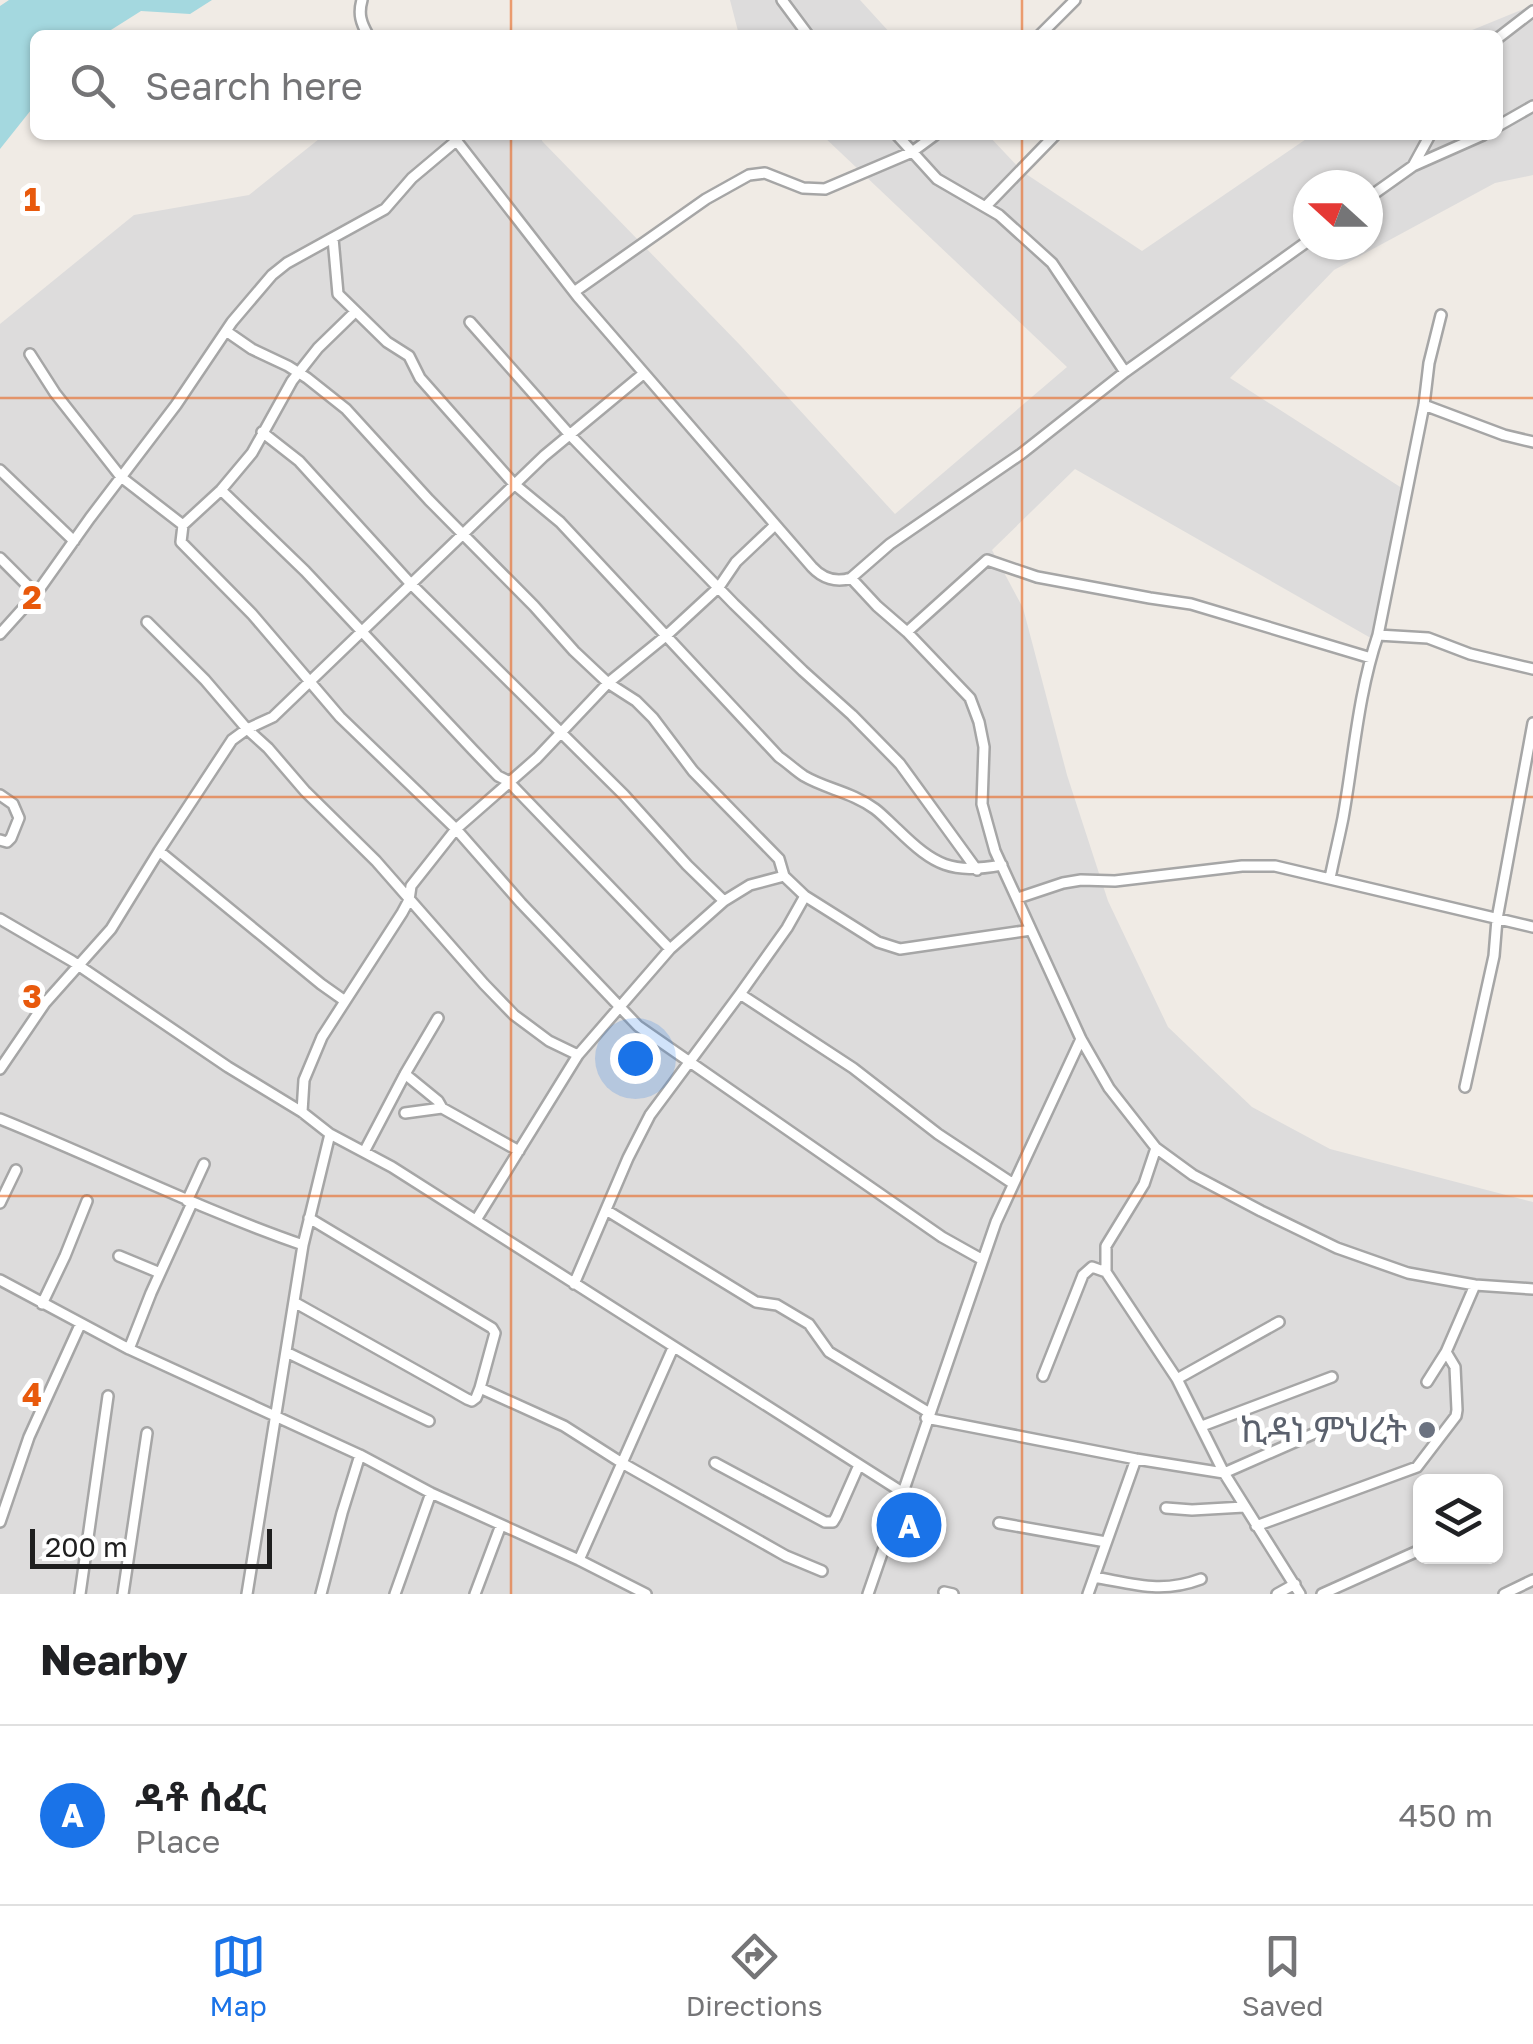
<!DOCTYPE html>
<meta charset="utf-8">
<style>
:root{--surface:#fff;--page:#f2f2f2;--text:#202124;--muted:#757577;--line:#e0e0e0;--accent:#1a73e8}
body{margin:0;font-family:"Golos Text","Noto Sans Ethiopic",sans-serif;background:var(--page);color:var(--text)}
.controls{position:absolute;right:30px;bottom:30px;display:grid;overflow:hidden;border-radius:15px;box-shadow:0 2px 8px #0004}
.controls button{width:90px;height:90px;display:grid;place-items:center;padding:0;border:0;border-bottom:2px solid var(--line);background:var(--surface);color:var(--text);font:50px sans-serif}
.compass{position:absolute;left:1293px;top:170px;width:90px;height:90px;border-radius:50%;background:var(--surface);box-shadow:0 2px 8px #0004;rotate:291deg}
.scale{position:absolute;left:30px;bottom:25px;width:242px;box-sizing:border-box;padding-left:10px;border:5px solid #1f1f1f;border-top:0;font-size:28px;line-height:35px;white-space:nowrap;color:#1f1f1f;-webkit-text-stroke:8px #fff;paint-order:stroke}
.you{position:absolute;left:635px;top:1058px;width:35px;height:35px;margin:-25px;border:8px solid #fff;border-radius:50%;background:#1a73e8;box-shadow:0 0 0 15px #1a73e833}
.badge{display:grid;place-items:center;width:65px;height:65px;border-radius:50%;background:var(--accent);color:#fff;font-size:32px;font-weight:700}
.pin{position:absolute;translate:-50% -50%;border:5px solid #fff;box-shadow:0 2px 10px #0006}
.list{margin:0;padding:0;list-style:none}
h2{display:flex;justify-content:space-between;align-items:center;height:130px;margin:0;padding:0 40px;font-size:42px}
h2 small{font-size:32px;font-weight:400;color:var(--muted)}
.list li{display:grid;grid-template-columns:65px 1fr auto;gap:30px;align-items:center;box-sizing:border-box;height:180px;padding:0 40px;border-top:2px solid var(--line)}
.list b{display:block;font-size:38px;white-space:nowrap}
.list p{margin:0;font-size:32px;white-space:nowrap;color:var(--muted)}
.list em{font-size:32px;font-style:normal;color:var(--muted)}
.icon{flex:none;width:55px;height:55px;fill:none;stroke:currentColor;stroke-width:2;stroke-linecap:round;stroke-linejoin:round}
.map{position:relative;flex:none;width:1533px;height:1594px;overflow:hidden}
.search{position:absolute;background:var(--surface);box-shadow:0 2px 8px #0004;left:30px;right:30px;top:30px;height:110px;display:flex;align-items:center;gap:25px;box-sizing:border-box;padding:0 35px;border-radius:15px;color:var(--muted);font-size:38px}
.sheet{height:310px;background:var(--surface)}
nav{display:flex;justify-content:space-around;align-items:center;box-sizing:border-box;height:140px;border-top:2px solid var(--line);background:var(--surface);font-size:28px;color:var(--muted)}
nav a{display:grid;justify-items:center;gap:5px}
nav .on{color:var(--accent)}
.map>svg:first-child{display:block}
</style>
<div class="map">
<svg width="1533" height="1594" viewBox="0 0 1533 1594">
<rect width="100%" height="100%" fill="#f0ebe5"/>
<path fill="#dddcdc" fill-rule="evenodd" d="M730,0h130l32,35h-153z
M1533,5v170l-38,8 -161,87 -104,108 178,114 -32,149 -301,-172 -83,81 31,58 44,167 41,126 60,126 84,80 78,42 203,53v392h-1533v-1270l134,-109 115,-20 75,-60h218v6l198,204 155,169 172,-147 -245,-232h166l35,37 119,79 170,-116h186v-100h-38zM1308,185h60v60h-60zM1420,1482h76v74h-76z"/>
<path fill="#a4d8df" d="M9,0h203l-22,14 -49,-3 -38,24h-68v70l-35,44v-143z"/>
<g fill="none" stroke-linecap="round" stroke-linejoin="round">
<defs>
<path id="minor" d="M362,0c-4,14 -1,23 6,35
M782,0l26,35
M1040,35l35,-35
M1498,38l35,-27
M1498,126l35,-20
M452,135l126,162 234,270c10,11 24,16 39,11l39,-34 131,-90 104,-82 183,-131
M897,135l40,44 62,36 53,48 73,109
M1413,166l70,-31
M1368,198l45,-32 17,-31
M986,206l69,-71
M333,238l5,56 49,48 22,14 11,22 94,106 46,38 219,235c9,6 17,14 25,19 22,13 48,16 71,33 8,6 15,14 23,21 37,36 53,44 104,35
M574,292l132,-93 43,-24 16,-2 38,15 22,1 87,-37 23,-17
M470,322l100,113 164,169 69,67 49,44 48,49 77,106
M226,331l26,18 36,17 19,12 39,31 83,91 105,106 40,45 34,32 28,18 17,17 40,53 86,88 5,17 21,20 73,46 22,7 131,-19
M30,354l25,39 66,84 62,48 38,-35 31,-37 40,-72 26,-33 37,-36
M1424,405l80,30 29,7
M262,432l37,29 111,122 214,212 63,70 37,36
M0,470l74,71
M221,490l84,81 168,179 25,26 10,5 162,168
M183,525l-2,17 71,72 88,103 116,112 65,74 117,123 304,211 41,23
M0,558l36,36
M851,578l26,28 30,26 63,66 9,24 5,25 -2,57 13,47 86,188 28,49 47,60 37,27 68,36 76,37 71,25 67,12 58,4
M147,622l58,58 42,49 21,19 37,43 71,70 108,123 30,31 35,26 29,14
M907,632l80,-72 50,17 113,21 41,6 180,54
M0,634l36,-40 54,-76 86,-113 56,-83 40,-47 15,-12 98,-54 27,-31 44,-37
M1378,635l50,3 42,16 63,15
M0,795l13,9 6,14 -8,20 -4,4 -7,-2
M159,851l162,133 24,17
M1330,878c4,-20 9,-40 13,-60 11,-62 15,-124 35,-183l46,-230 5,-42 12,-48
M1018,898l45,-15 18,-3 34,1 127,-15h33l258,61
M0,919l72,42 156,106 74,45 28,22 62,33 510,325
M740,994l113,74 85,66 74,49
M0,1069l45,-66 66,-74 48,-78 73,-111 15,-11 26,-12 271,-261 99,-82
M405,1074l33,27 4,7
M1465,1087l29,-131 3,-37 36,-196
M302,1112l2,-32 18,-43 80,-124 7,-13 2,-14 45,-57 81,-71 71,-75 59,-48 52,-48 17,-25 38,-36
M405,1113l37,-5 77,43
M0,1119c102,41 199,90 303,126
M364,1152l41,-78 33,-56
M187,1201l17,-37
M0,1203l16,-33
M606,1210l150,92 21,3 32,19 20,28 99,60
M309,1218l183,110 3,5 -15,55
M476,1220l102,-165 92,-106 54,-48 26,-16 34,-9
M119,1256l41,17
M1106,1272l71,107 47,94 76,121
M0,1280l129,69 231,106 71,38 148,67 67,34
M574,1284l54,-126 22,-43 90,-121 47,-66 18,-32
M294,1302l173,97 5,2 4,-3 4,-10 84,38 58,37 164,93 36,15
M42,1304l23,-48 22,-55
M129,1349l22,-56 41,-90
M286,1352l143,69
M1043,1376l40,-101 9,-8 14,5v-26l38,-62 12,-36
M1177,1379l102,-57
M1427,1382l19,-30
M926,1418l210,41 88,14 123,-54
M1202,1426l130,-49
M715,1463l110,59h8l3,-5 23,-52
M1166,1508l26,2 52,-3
M0,1522l29,-85 51,-112
M999,1523l107,19
M1256,1526l161,-59 39,-51 1,-6 -2,-43 -9,-15 29,-67
M579,1560l94,-212
M1094,1577c40,7 67,17 107,2
M944,1592l9,2
M80,1594l28,-198
M123,1594l24,-161
M247,1594l56,-349 27,-111
M321,1594l21,-81 18,-58
M395,1594l36,-101
M475,1594l26,-69
M868,1594l128,-372 85,-183
M1088,1594l48,-135
M1277,1594l18,-10
M1322,1594l98,-44
M1504,1594l29,-14"/>
</defs>
<use href="#minor" stroke="#a6a6a6" stroke-width="14"/>
<use href="#minor" stroke="#fff" stroke-width="9"/>
</g>
<path fill="none" stroke="#e8590c" stroke-width="2.5" stroke-opacity="0.55" d="M511,0v35M1022,0v35M511,135v1459M1022,135v1459M0,398h1533M0,797h1533M0,1196h1533"/>
<circle fill="#6b7280" stroke="#fff" stroke-width="4" cx="1427" cy="1430" r="10"/>
<g text-anchor="middle" stroke-width="10" stroke-linejoin="round" paint-order="stroke">
<g font-size="35" fill="#5b616d" stroke="#fff" text-anchor="end">
<text x="1407" y="1442">ኪዳነ ምህረት</text>
</g>
</g>
<g font-size="32" text-anchor="middle" font-weight="bold" fill="#e8590c" stroke="#fff" stroke-width="10" stroke-linejoin="round" paint-order="stroke">
<text x="32" y="211">1</text>
<text x="32" y="609">2</text>
<text x="32" y="1008">3</text>
<text x="32" y="1406">4</text>
</g>
</svg>
<div class="controls">
<button><svg class="icon" aria-label="layers" viewBox="0 0 24 24"><path d="M12 4l9 5-9 5-9-5zM3 14l9 5 9-5"/></svg></button>
</div>
<svg class="compass" viewBox="-18 -18 36 36"><path d="M0-13l5 13h-10z" fill="#e53935"/><path d="M0 13l5-13h-10z" fill="#757577"/></svg>
<div class="scale">200 m</div>
<div class="you"></div>
<div class="pin badge" style="left:909px;top:1525px">A</div>
<div class="search"><svg class="icon" aria-label="search" viewBox="0 0 24 24"><circle cx="10" cy="10" r="6"/><path d="M15 15l6 6"/></svg>Search here</div>
</div>
<section class="sheet">
<h2>Nearby<small></small></h2>
<ul class="list">
<li><span class="badge">A</span><div><b>ዳቶ ሰፈር</b><p>Place</p></div><em>450 m</em></li>
</ul>
</section>
<nav>
<a class="on"><svg class="icon" aria-label="map" viewBox="0 0 24 24"><path d="M3 6l6-2 6 2 6-2v14l-6 2-6-2-6 2zM9 4v14M15 6v14"/></svg>Map</a>
<a><svg class="icon" aria-label="directions" viewBox="0 0 24 24"><path d="M12 3l9 9-9 9-9-9zM9 14v-3h6M13 9l2 2-2 2"/></svg>Directions</a>
<a><svg class="icon" aria-label="saved" viewBox="0 0 24 24"><path d="M7 4h10v16l-5-4-5 4z"/></svg>Saved</a>
</nav>
